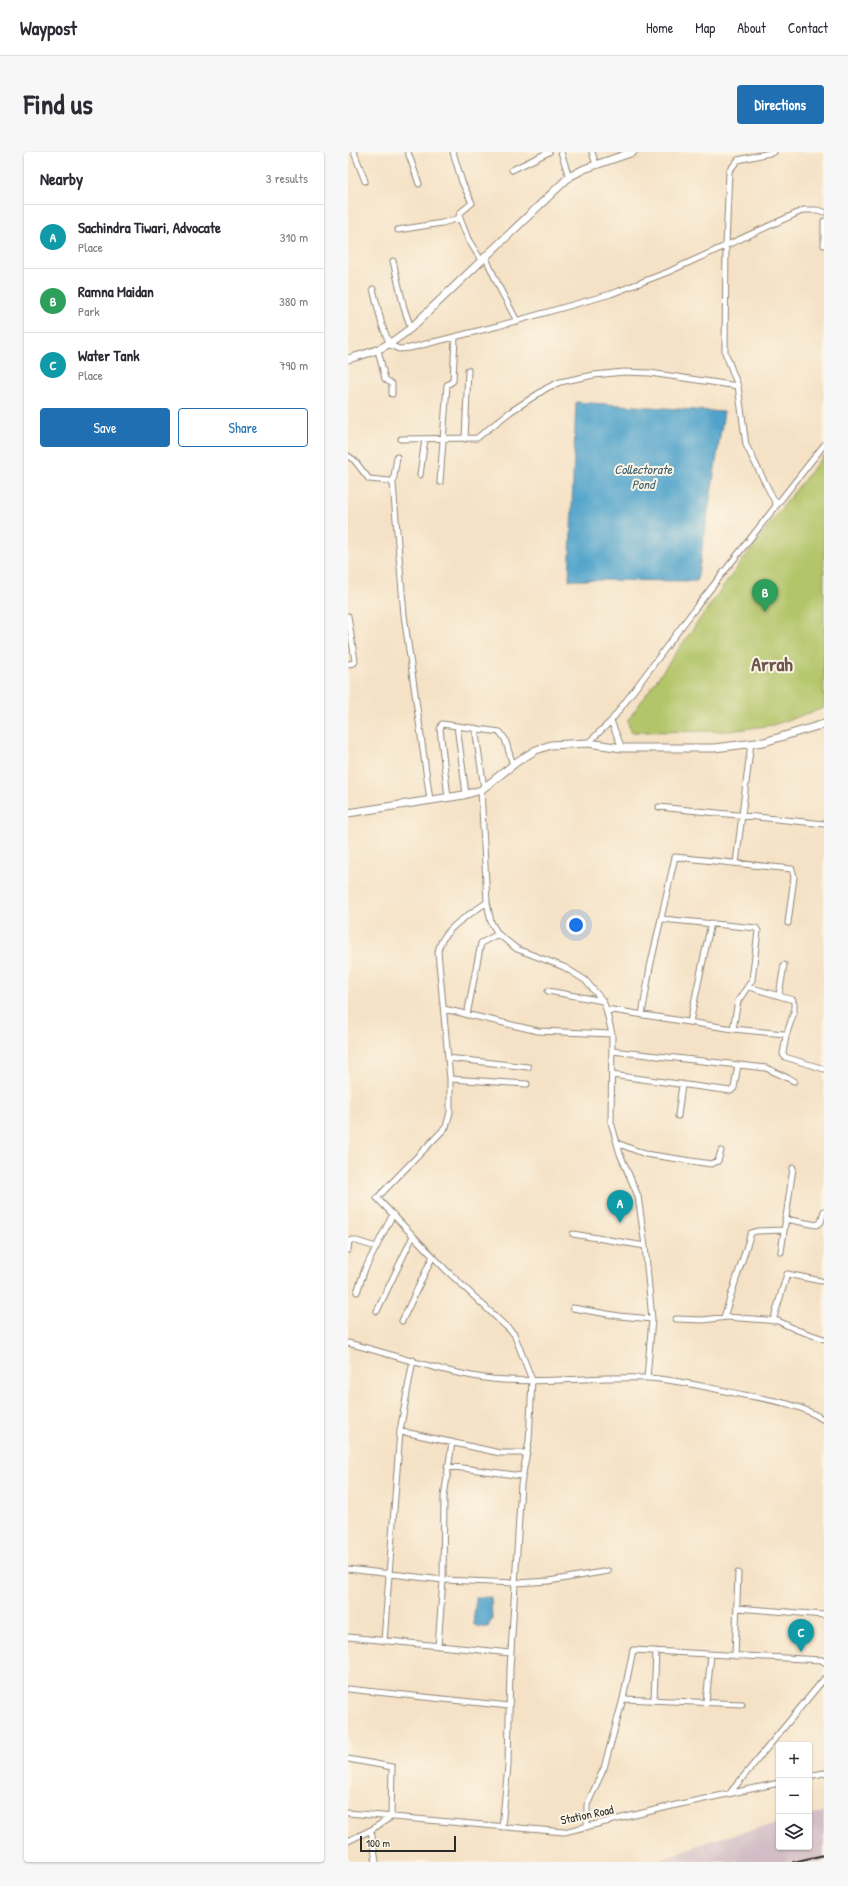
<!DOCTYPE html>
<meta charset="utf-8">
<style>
:root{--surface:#fff;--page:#f7f7f7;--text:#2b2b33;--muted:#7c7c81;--line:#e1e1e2;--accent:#1f6fb2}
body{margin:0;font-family:"Patrick Hand",sans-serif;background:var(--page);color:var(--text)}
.controls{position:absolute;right:12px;bottom:12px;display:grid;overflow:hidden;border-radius:4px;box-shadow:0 1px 3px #0004}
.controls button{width:36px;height:36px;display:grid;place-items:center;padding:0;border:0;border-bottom:1px solid var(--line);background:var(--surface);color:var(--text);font:20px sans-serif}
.scale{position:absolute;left:12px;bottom:10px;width:96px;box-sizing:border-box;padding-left:4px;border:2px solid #2b2b2b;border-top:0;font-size:11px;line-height:14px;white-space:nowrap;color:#2b2b2b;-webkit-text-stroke:3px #fcf5e5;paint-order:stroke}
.you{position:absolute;left:228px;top:773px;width:14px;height:14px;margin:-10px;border:3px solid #fff;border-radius:50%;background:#1a73e8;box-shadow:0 0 0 6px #1a73e833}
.badge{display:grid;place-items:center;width:26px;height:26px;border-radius:50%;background:var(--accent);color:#fff;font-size:13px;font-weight:700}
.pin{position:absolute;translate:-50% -33px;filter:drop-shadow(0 1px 2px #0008)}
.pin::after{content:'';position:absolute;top:21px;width:14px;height:12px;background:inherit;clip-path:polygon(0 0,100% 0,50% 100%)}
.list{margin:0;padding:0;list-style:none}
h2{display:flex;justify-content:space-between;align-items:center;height:52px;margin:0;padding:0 16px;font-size:17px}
h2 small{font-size:13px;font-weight:400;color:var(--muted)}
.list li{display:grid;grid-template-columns:26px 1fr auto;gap:12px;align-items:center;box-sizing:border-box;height:64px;padding:0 16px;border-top:1px solid var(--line)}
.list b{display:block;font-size:15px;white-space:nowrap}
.list p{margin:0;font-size:13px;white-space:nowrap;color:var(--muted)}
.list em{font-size:13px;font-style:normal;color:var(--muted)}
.actions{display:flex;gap:8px;padding:12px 16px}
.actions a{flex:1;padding:9px 0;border:1px solid var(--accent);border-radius:4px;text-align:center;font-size:14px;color:var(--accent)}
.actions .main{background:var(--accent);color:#fff}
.icon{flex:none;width:22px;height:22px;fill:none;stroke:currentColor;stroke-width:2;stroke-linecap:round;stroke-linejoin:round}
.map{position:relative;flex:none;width:476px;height:1710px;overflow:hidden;border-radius:4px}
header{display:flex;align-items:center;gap:24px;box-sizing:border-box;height:56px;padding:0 20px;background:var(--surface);border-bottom:1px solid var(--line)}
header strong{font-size:19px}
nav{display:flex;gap:22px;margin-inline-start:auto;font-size:14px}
.intro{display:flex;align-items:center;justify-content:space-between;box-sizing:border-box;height:96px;padding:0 24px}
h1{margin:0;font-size:28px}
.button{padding:10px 18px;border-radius:4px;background:var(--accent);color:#fff;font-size:14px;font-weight:700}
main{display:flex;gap:24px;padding:0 24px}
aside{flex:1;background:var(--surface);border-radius:4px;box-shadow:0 1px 3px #0004}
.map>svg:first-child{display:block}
</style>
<header>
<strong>Waypost</strong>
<nav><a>Home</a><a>Map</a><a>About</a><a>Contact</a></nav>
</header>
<div class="intro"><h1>Find us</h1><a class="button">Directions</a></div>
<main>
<aside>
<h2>Nearby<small>3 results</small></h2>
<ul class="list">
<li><span class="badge" style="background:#0f9aa8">A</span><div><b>Sachindra Tiwari, Advocate</b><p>Place</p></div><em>310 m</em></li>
<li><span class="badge" style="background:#2e9e5b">B</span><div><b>Ramna Maidan</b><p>Park</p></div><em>380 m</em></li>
<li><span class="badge" style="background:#0f9aa8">C</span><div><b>Water Tank</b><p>Place</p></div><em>790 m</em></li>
</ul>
<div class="actions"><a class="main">Save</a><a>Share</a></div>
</aside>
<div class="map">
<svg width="476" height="1710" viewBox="0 0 476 1710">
<rect width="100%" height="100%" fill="#fcf5e5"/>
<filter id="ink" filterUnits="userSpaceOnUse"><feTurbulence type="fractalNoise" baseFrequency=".025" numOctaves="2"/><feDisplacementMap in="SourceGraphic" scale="8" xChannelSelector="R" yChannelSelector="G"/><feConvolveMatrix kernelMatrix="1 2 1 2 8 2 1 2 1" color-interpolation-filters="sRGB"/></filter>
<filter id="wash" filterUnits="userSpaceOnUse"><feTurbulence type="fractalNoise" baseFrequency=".012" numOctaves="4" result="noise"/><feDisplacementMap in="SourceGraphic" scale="16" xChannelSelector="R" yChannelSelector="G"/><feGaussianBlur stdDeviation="0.9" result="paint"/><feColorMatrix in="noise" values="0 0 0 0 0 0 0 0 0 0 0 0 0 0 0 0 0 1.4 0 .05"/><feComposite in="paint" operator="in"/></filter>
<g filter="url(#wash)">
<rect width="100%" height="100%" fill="#f5e2c6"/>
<path fill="#d2bdc6" d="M476,1660v50h-168l52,-21 71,-18v24h30v-31z"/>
<path fill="#b3c569" stroke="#6f784a" d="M476,303v253l-51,17 -44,6 -99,1 -2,-12c64,-89 126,-180 196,-265z"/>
<path fill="#4fa3cb" stroke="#3d677b" d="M228,250l148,10 -27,169 -128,-1z
M143,1445l1,22 -4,8h-9l-6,-3 3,-26z"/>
</g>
<g filter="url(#ink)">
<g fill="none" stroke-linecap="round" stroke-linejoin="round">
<defs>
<path id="street" d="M6,0l11,29
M60,0l11,32
M105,0l9,30 10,21 -12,10 -1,3 9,23 13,21
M213,0l8,25
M244,0l4,13
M426,0l-36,8 -9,11 -3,74 -1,107 13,34 8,59 30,59
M164,18l37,-18
M476,69v24
M50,78l44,-7 18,-5
M137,104l15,33 17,32
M45,109l11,47 7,20
M25,137l9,36 8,20 9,4 11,-1 88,-22 113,-32 57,-22 136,-62h13l7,2
M30,198l7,29 7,5v10
M53,287l76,-1 33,-26 37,-24 13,-6 34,-7 30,-3 26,1 88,13
M117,287l3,-69
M0,304l6,4 15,19 21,2 3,3 11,131 26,185
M72,323l5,-36
M92,330l7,-97 6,-4 2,-44
M45,331l4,-26
M0,464l7,45 -1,2 -6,1
M263,569l11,27
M109,574l9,68
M127,576l9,60
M240,591l23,-22 86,-115 127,-161
M133,638l6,112 4,20 7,12 19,15 47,18 21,13 18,21 3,8 6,25 -1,88 9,32 18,42 7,50 7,73 -5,59
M100,645l-8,-68 2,-5 58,8 5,7 8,26
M311,655l165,17
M388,711l15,-120
M139,750c-17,13 -46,27 -49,50l12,127v33l-4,15 -69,71 69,72 68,64 18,46 -3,61 -8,43 -11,185 -2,97 -6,61
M314,767l94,9 2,3 -6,49 -14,21 -5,28
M401,835l44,13
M200,839l55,10
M431,843l5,-30
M96,857l94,22 74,3
M258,857l127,20 51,5 2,2 -3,18 2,3 39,12
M119,863l14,-72 17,-9
M294,863l8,-48 25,-110 117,12 2,8 -6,46
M342,870l21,-99
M438,884l8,-24v-8
M264,899l154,17 28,13
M100,906l80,9
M264,923l119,16 3,-3 4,-23
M102,927l77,5
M330,964l4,-32
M269,991l28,11 66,10 7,-3 3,-10
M437,1067l32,6 4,-3 3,-11
M225,1082l72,12
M0,1098l1,-9 4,-1 23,7
M433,1100l12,-84
M9,1140l8,-23 28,-55
M225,1156l46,8 33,3
M29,1159l36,-75
M376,1165l27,-84 6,-2 27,-1
M328,1167l27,1 24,-3 51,4 19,9 27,9
M54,1169l31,-65
M425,1169l14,-47 34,7
M0,1191c47,12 95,30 144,36 51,5 103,-3 154,-1 31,1 67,11 98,17 28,5 56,9 80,25
M52,1279l100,22h27
M99,1314l75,10
M0,1417l95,11 73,3 33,-2 59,-10
M389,1456l87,7
M0,1485l163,16
M36,1489l16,-210 13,-71
M90,1494l5,-66 1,-83 8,-55
M387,1504l3,-83
M0,1537l161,17
M275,1547l119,5
M306,1548l2,-49
M358,1550l5,-47
M0,1607l44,8 -1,50 -20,13 -23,11
M461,1624l15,-3
M381,1642l95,-115
M0,1661l216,19 112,-27 103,-22
M239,1675v-22l17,-37 19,-69 10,-49 189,10 2,2
M23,1678l5,32"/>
<path id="secondary" d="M0,207c30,-8 39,-12 63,-31l158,-151 15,-8 49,-17
M0,661l116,-18 17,-5 37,-29 18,-11 15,-5 37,-2 34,5h92l50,-6 60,-18"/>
</defs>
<use href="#street" stroke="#908678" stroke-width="7"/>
<use href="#secondary" stroke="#908678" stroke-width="9"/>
<use href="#street" stroke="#fff" stroke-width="5"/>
<use href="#secondary" stroke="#fff" stroke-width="7"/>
<path stroke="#2b2b2b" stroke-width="2" d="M445,1710l31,-7"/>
</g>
</g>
<g text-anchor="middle" stroke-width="4" stroke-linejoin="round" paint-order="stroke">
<g font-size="12" fill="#2b2b2b" stroke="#fcf5e5">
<text transform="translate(239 1663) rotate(-12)" y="4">Station Road</text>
</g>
<g font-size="13" font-style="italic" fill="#395b6b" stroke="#fcf5e5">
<text x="295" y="322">Collectorate<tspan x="295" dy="15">Pond</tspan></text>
</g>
<g font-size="20" font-weight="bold" fill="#6c564d" stroke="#fcf5e5">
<text x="424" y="519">Arrah</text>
</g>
</g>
</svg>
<div class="controls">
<button>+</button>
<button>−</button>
<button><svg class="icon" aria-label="layers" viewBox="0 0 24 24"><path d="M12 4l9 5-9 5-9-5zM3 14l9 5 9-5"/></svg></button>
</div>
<div class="scale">100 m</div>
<div class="you"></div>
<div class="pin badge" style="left:272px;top:1071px;background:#0f9aa8">A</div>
<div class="pin badge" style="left:417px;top:460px;background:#2e9e5b">B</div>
<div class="pin badge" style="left:453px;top:1500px;background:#0f9aa8">C</div>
</div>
</main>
